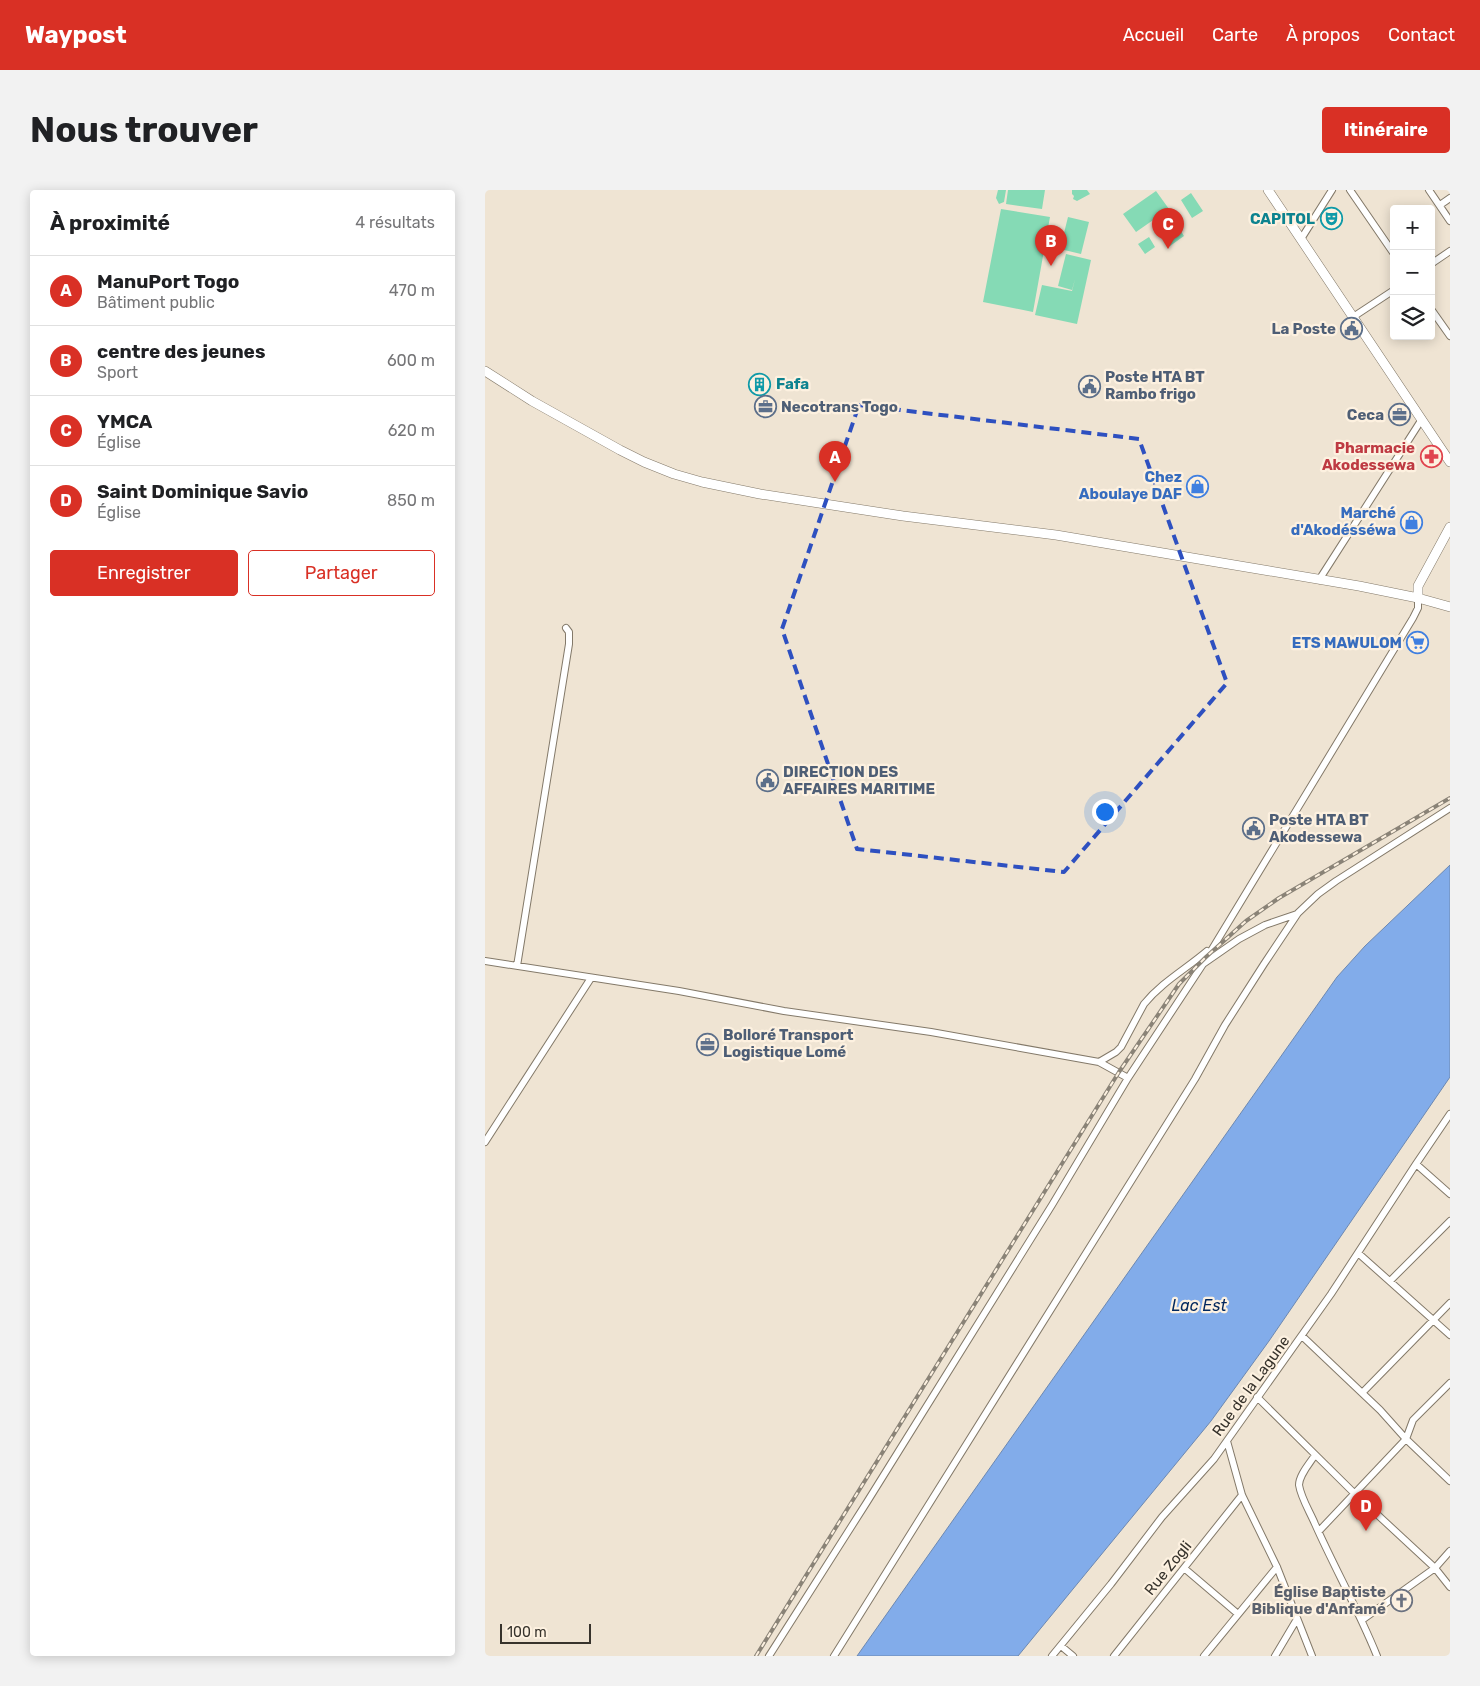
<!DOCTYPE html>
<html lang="fr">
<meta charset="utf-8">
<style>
:root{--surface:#fff;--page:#f2f2f2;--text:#202124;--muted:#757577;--line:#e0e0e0;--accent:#d93025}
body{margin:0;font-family:Rubik,sans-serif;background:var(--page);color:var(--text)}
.controls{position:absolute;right:15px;top:15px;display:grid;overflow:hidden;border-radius:5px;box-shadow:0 2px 12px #0003}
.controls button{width:45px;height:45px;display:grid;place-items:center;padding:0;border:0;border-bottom:1px solid var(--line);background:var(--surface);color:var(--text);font:25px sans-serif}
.scale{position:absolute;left:15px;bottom:12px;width:91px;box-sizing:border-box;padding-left:5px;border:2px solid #37332c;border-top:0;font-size:14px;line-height:18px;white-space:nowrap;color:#37332c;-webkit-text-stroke:4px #fdf1e0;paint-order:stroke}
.you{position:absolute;left:619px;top:621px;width:18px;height:18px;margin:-12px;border:4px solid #fff;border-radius:50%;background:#1a73e8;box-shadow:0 0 0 8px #1a73e833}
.badge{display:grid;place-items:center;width:32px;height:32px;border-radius:50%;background:var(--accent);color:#fff;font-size:16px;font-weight:700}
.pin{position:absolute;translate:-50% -41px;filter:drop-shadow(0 1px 2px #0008)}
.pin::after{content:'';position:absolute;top:26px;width:18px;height:15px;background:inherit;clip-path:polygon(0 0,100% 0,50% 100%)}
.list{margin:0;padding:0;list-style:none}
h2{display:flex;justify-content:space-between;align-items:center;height:65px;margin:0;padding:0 20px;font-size:21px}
h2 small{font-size:16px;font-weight:400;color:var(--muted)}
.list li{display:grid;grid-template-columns:32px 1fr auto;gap:15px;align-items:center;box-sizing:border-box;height:70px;padding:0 20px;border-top:1px solid var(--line)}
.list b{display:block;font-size:19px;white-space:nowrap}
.list p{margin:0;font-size:16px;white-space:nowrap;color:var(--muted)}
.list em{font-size:16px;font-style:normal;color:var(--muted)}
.actions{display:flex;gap:10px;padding:15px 20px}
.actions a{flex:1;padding:11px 0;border:1px solid var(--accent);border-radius:5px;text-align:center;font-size:18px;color:var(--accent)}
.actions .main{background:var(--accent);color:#fff}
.icon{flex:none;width:28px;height:28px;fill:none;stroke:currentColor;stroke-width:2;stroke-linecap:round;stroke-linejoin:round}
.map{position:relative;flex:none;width:965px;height:1466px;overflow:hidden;border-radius:5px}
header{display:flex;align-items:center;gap:30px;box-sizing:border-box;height:70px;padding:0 25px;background:var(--accent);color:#fff}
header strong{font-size:24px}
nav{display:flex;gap:28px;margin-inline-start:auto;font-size:18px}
.intro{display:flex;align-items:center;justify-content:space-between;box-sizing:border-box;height:120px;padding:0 30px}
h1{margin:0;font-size:35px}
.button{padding:12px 22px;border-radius:5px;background:var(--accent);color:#fff;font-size:18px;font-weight:700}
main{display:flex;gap:30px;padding:0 30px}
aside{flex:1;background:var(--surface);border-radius:5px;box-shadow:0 2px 12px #0003}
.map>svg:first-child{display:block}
</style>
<header>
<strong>Waypost</strong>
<nav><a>Accueil</a><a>Carte</a><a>À propos</a><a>Contact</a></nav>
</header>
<div class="intro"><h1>Nous trouver</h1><a class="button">Itinéraire</a></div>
<main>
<aside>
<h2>À proximité<small>4 résultats</small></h2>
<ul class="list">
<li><span class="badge">A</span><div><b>ManuPort Togo</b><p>Bâtiment public</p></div><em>470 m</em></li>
<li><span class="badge">B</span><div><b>centre des jeunes</b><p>Sport</p></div><em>600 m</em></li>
<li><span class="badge">C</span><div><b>YMCA</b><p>Église</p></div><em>620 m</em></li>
<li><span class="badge">D</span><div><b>Saint Dominique Savio</b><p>Église</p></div><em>850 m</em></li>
</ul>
<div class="actions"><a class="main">Enregistrer</a><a>Partager</a></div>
</aside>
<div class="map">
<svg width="965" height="1466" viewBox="0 0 965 1466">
<rect width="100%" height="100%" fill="#efe4d3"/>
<path fill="#85dab5" d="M513,0h8l-2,12 -5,2 -3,-6z
M523,0h37l-3,19 -36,-5z
M587,0h15l3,4 -13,7 -4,-2 1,-3 -2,-2z
M671,1l13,18 -33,23 -13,-18z
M706,3l12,18 -11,7 -11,-18z
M516,19l49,8 -17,95 -50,-10z
M686,25l13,21 -14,10 -14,-21z
M583,27l21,5 -8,32 -21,-5z
M664,47l6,10 -10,7 -7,-10z
M581,64l25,6 -14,64 -42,-9 7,-30 30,6 3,-12 -3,11 -14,-4z"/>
<path fill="#82acea" stroke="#6c88b1" d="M965,675v212l-181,264 -58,80 -193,235h-161l480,-679 28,-31z"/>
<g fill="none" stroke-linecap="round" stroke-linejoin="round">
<defs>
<path id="street" d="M865,0l44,64
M944,0l21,31
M955,15l10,-7
M816,49l31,-49
M946,74l19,-13
M946,119l19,27
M868,127l41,-27
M834,390l103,-161
M0,771l194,30 105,20 147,21 168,30 29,16
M718,774l36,-25 26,-14 32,-11
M32,776l52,-322v-12l-3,-4
M614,872l17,-10 5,-5 23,-43c18,-22 42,-35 63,-53
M0,952l106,-164
M931,974l34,30
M873,1063l92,82
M905,1091l60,-60
M817,1146l78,74 26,29 44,42
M877,1203l88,-90
M772,1207l97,96 81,75 15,19
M742,1251l15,54 35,72 35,89
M830,1265c-5,8 -16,20 -16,30 2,13 11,27 16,39 20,45 44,87 62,132
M834,1341l87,-92 7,-19 37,-37
M699,1378l54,46
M877,1430l73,-52 15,-17
M576,1456l12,10
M284,1466l98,-154 185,-297 76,-127 75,-114 210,-346 5,-10v-10
M349,1466l361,-577 30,-54 39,-61 34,-51 20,-19 18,-13 114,-73
M567,1466l59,-72 51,-67 52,-58 117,-165 85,-130 34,-50
M629,1466l128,-161
M719,1466l73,-89
M790,1466l22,-37"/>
<path id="secondary" d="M783,0l182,272
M0,181l47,30 88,49 24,12 30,12 28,8 58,12 143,22 153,19 303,51 59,12 32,9
M933,408v-12l32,-59"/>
</defs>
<use href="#street" stroke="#837969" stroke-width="8"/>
<use href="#secondary" stroke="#837969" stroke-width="10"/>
<use href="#street" stroke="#fff" stroke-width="6"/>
<use href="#secondary" stroke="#fff" stroke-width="9"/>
<defs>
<path id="rail" d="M271,1466l363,-584 60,-88 27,-27 40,-36 33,-23 171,-100"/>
</defs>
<use href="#rail" stroke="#8a8377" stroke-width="4"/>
<use href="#rail" stroke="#fdf1e0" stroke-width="2" stroke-dasharray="5.5" stroke-linecap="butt"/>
</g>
<path fill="none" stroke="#2e50c0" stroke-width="4" stroke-dasharray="10 6" stroke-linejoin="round" d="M374,215l280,34 88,244 -163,189 -207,-23 -75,-220z"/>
<defs>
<symbol id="theatre-ring" viewBox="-11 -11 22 22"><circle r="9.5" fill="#fdf1e0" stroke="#0f9aa8" stroke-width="1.5"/><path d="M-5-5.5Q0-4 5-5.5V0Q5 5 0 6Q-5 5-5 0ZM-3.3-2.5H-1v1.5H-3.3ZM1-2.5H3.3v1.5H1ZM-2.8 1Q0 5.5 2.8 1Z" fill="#0f9aa8"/></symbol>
<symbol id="civic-ring" viewBox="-11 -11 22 22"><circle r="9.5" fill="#fdf1e0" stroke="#5c6f8a" stroke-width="1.5"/><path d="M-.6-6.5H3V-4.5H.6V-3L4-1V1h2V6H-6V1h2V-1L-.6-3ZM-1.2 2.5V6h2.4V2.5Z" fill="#5c6f8a"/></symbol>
<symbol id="building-ring" viewBox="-11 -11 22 22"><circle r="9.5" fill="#fdf1e0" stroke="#0f9aa8" stroke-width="1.5"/><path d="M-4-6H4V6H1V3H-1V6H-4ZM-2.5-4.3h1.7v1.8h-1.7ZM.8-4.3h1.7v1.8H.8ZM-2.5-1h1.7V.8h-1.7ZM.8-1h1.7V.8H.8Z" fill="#0f9aa8"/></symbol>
<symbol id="office-ring" viewBox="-11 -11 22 22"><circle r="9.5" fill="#fdf1e0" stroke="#5c6f8a" stroke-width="1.5"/><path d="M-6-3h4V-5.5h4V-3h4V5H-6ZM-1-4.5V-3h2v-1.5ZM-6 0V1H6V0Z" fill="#5c6f8a"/></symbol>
<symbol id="pharmacy-ring" viewBox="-11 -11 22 22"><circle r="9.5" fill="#fdf1e0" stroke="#e0444e" stroke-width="1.5"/><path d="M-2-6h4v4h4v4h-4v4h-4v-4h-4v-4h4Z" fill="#e0444e"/></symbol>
<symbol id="shop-ring" viewBox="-11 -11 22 22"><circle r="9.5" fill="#fdf1e0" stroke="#3f7fe0" stroke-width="1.5"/><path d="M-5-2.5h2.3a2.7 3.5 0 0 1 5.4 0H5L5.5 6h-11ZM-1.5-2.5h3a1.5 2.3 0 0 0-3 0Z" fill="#3f7fe0"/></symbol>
<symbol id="supermarket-ring" viewBox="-11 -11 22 22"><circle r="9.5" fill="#fdf1e0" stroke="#3f7fe0" stroke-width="1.5"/><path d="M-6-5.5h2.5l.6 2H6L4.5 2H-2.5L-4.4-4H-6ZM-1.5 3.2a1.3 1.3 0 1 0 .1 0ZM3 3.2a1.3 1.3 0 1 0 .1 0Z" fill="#3f7fe0"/></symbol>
<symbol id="church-ring" viewBox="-11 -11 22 22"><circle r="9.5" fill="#fdf1e0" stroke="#6b7280" stroke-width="1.5"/><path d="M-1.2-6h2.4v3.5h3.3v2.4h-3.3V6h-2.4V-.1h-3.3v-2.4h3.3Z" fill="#6b7280"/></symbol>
</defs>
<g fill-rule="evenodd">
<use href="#theatre-ring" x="834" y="16" width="25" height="25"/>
<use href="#civic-ring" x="854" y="126" width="25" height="25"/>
<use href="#building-ring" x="262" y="182" width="25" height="25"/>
<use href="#civic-ring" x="592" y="184" width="25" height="25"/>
<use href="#office-ring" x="268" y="204" width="25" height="25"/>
<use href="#office-ring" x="902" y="212" width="25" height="25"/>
<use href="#pharmacy-ring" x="934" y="254" width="25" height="25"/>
<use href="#shop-ring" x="700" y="284" width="25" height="25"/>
<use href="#shop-ring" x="914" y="320" width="25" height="25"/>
<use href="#supermarket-ring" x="920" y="440" width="25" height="25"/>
<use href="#civic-ring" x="270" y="578" width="25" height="25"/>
<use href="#civic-ring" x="756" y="626" width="25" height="25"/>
<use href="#office-ring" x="210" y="842" width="25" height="25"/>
<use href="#church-ring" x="904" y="1398" width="25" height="25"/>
</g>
<g text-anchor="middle" stroke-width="4.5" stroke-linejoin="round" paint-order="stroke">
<g font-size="15" font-weight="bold" fill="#0d838f" stroke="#fdf1e0" text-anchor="end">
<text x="830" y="34">CAPITOL</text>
<text x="291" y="199" text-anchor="start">Fafa</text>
</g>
<g font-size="15" font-weight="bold" fill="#4e5e75" stroke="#fdf1e0" text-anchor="start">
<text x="851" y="144" text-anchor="end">La Poste</text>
<text x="620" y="192">Poste HTA BT<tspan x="620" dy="17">Rambo frigo</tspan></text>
<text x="296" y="222">Necotrans Togo</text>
<text x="899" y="230" text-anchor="end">Ceca</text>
<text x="298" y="587">DIRECTION DES<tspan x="298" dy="17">AFFAIRES MARITIME</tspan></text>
<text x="784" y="635">Poste HTA BT<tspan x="784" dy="17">Akodessewa</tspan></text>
<text x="238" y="850">Bolloré Transport<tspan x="238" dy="17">Logistique Lomé</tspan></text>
</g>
<g font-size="15" font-weight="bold" fill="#be3a42" stroke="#fdf1e0" text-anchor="end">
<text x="930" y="263">Pharmacie<tspan x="930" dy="17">Akodessewa</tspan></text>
</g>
<g font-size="15" font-weight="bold" fill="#366cbe" stroke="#fdf1e0" text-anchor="end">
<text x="697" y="292">Chez<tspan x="697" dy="17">Aboulaye DAF</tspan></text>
<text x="911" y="328">Marché<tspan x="911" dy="17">d'Akodésséwa</tspan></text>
<text x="917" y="458">ETS MAWULOM</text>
</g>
<g font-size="15" fill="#37332c" stroke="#fdf1e0">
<text transform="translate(766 1196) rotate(-54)" y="5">Rue de la Lagune</text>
<text transform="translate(683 1378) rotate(-51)" y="5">Rue Zogli</text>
</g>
<g font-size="15" font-weight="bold" fill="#5b616d" stroke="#fdf1e0" text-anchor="end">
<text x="901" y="1407">Église Baptiste<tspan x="901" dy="17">Biblique d'Anfamé</tspan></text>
</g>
<g font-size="16" font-style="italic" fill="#01275d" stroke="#fdf1e0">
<text x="714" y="1121">Lac Est</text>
</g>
</g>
</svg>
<div class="controls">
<button>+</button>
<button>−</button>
<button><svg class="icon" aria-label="layers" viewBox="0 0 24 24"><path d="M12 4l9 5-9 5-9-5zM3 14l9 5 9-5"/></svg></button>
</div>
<div class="scale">100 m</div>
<div class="you"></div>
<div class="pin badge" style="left:350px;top:292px">A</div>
<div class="pin badge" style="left:566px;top:76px">B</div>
<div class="pin badge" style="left:683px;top:59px">C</div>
<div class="pin badge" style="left:881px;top:1341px">D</div>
</div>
</main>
